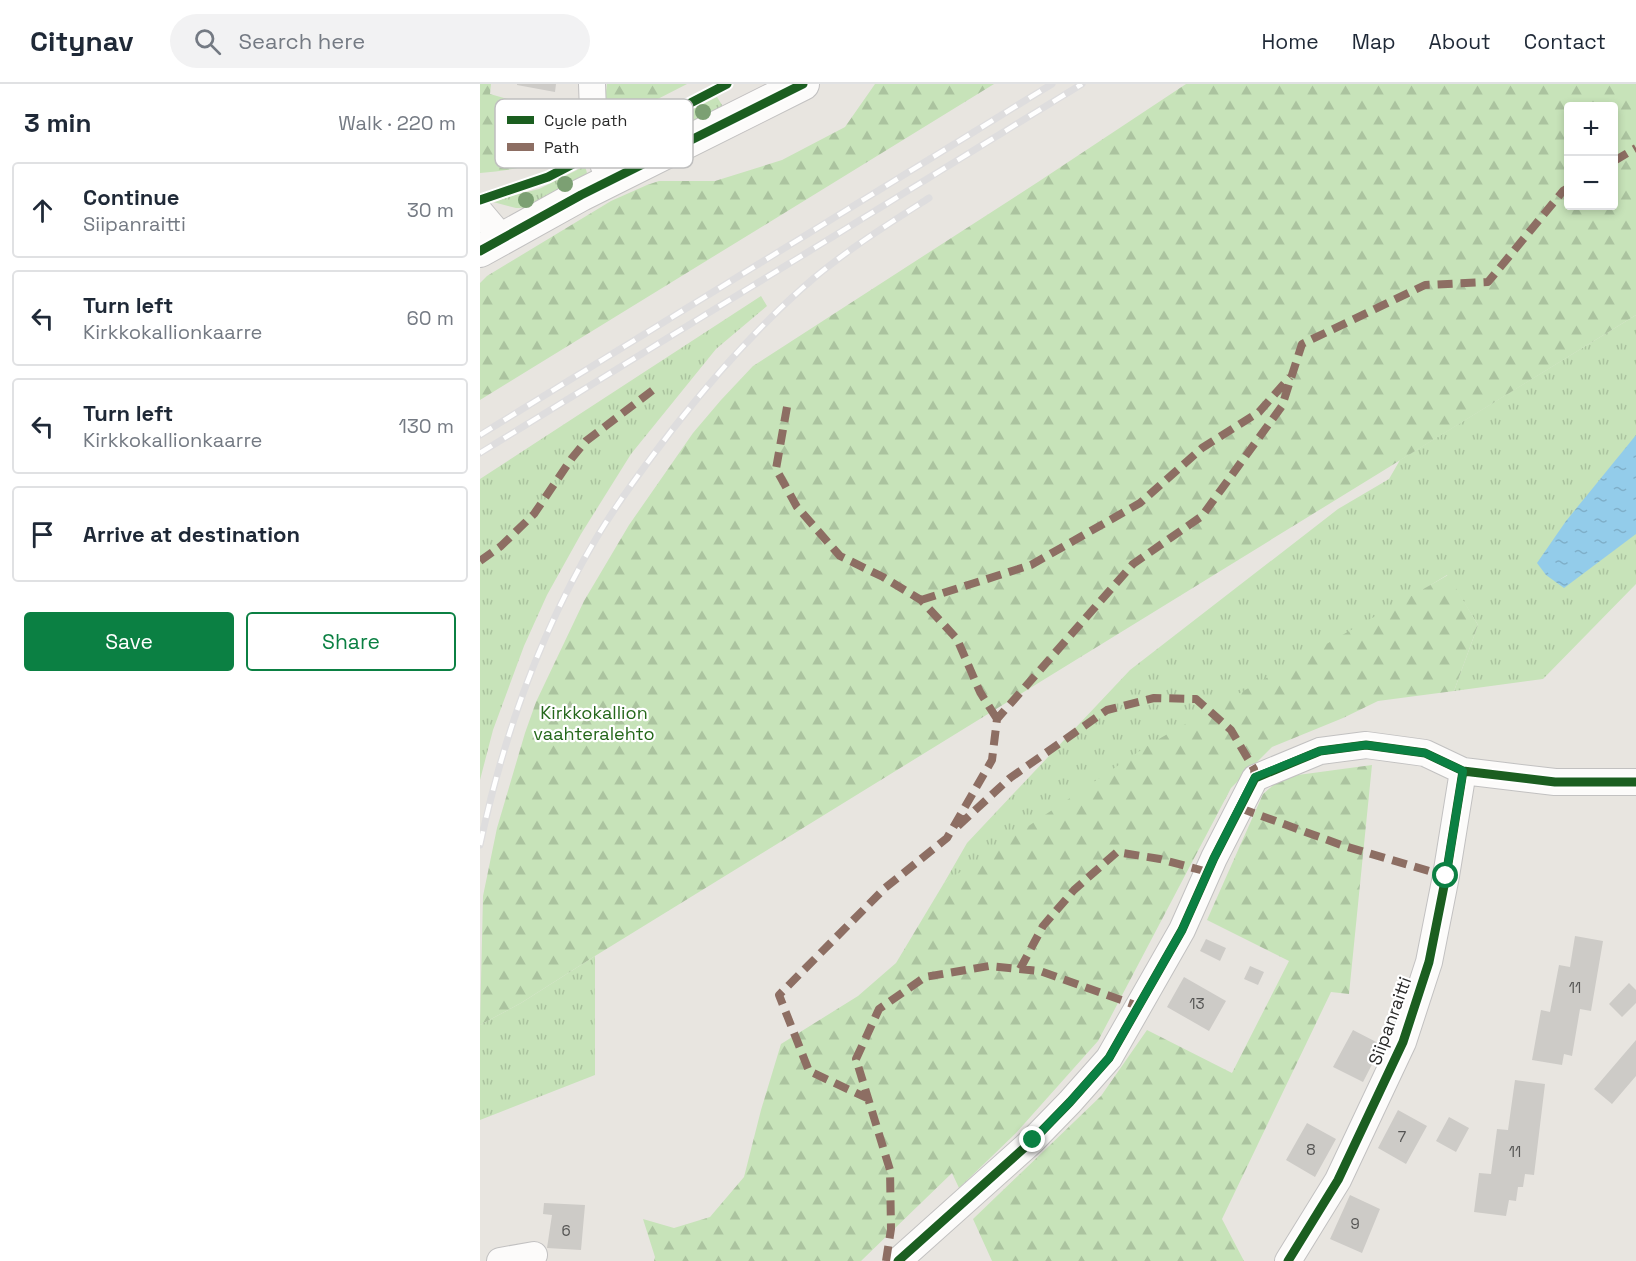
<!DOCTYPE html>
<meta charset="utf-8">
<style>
:root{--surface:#fff;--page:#f2f2f3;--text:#1f2937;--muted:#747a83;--line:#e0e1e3;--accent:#0b8043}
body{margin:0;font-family:"Space Grotesk",sans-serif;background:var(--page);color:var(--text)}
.controls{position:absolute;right:18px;top:18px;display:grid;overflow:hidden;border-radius:6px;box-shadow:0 3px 9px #0003}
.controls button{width:54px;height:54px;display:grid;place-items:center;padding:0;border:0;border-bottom:2px solid var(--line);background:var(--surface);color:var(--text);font:30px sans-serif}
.stop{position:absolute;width:18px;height:18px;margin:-14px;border:4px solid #0b8043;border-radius:50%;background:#fff}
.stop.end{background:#0b8043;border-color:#fff;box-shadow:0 2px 6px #0008}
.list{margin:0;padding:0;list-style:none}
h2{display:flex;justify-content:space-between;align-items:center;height:78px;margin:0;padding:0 24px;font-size:26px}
h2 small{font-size:20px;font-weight:400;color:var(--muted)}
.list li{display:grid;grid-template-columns:39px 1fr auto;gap:18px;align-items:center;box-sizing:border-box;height:96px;margin:0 12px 12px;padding:0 12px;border:2px solid var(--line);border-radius:6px}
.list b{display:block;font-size:22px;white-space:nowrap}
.list p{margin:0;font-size:20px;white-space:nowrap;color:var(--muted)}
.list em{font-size:20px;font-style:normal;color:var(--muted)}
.actions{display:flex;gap:12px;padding:18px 24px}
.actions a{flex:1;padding:14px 0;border:2px solid var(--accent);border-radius:6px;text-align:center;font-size:21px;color:var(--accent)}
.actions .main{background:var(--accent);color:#fff}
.icon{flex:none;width:33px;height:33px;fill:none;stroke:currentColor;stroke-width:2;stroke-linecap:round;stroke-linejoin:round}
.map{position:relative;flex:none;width:1156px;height:1177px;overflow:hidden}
header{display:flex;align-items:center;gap:36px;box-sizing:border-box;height:84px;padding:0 30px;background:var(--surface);border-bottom:2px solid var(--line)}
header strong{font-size:28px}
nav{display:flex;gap:33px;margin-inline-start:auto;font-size:21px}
.search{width:420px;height:54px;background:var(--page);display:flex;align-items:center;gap:15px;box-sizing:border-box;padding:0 21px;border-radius:33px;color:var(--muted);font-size:22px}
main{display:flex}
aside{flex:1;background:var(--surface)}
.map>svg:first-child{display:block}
</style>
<header>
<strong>Citynav</strong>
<div class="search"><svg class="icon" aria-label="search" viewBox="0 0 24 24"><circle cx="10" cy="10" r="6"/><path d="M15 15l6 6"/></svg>Search here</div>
<nav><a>Home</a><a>Map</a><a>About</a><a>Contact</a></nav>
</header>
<main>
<aside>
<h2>3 min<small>Walk · 220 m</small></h2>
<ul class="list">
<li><svg class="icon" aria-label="ahead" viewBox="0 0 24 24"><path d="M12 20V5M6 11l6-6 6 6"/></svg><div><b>Continue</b><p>Siipanraitti</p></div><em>30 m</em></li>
<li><svg class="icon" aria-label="left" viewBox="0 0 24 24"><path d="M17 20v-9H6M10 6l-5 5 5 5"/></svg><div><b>Turn left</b><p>Kirkkokallionkaarre</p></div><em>60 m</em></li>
<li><svg class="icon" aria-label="left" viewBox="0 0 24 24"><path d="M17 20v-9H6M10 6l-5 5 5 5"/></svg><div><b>Turn left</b><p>Kirkkokallionkaarre</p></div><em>130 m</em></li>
<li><svg class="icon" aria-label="arrive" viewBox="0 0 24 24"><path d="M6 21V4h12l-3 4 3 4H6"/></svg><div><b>Arrive at destination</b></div></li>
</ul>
<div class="actions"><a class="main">Save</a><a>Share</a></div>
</aside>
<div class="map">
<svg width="1156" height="1177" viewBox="0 0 1156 1177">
<defs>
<pattern id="grass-tufts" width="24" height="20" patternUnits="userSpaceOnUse" patternTransform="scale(1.5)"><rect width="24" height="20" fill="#c7e3b9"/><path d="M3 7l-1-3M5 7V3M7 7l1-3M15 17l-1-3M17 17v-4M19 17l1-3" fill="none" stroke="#abc39f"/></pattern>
<pattern id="forest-firs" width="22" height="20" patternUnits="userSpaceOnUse" patternTransform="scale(1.5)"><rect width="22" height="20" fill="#c7e3b9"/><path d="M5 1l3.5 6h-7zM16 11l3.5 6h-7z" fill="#abc39f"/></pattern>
<pattern id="water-ripples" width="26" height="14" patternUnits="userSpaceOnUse" patternTransform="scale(1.5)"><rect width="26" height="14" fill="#93ccea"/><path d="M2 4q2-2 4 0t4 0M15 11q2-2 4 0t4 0" fill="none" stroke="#7fafc9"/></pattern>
</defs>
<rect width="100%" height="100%" fill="#e8e5e0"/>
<path fill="url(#grass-tufts)" d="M237,13l5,8 -4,7 -50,27 -7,-14z
M105,82l2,7 -4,7 -47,24 -15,4h-5l-23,-6 2,-2 44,-11z
M281,212l6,10 -51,43 -85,105 -50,80 -34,61 -23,51 -31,84 -13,50v-301z
M1156,231v269l-93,95 -89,12 24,-66 -31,-50 -503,308 23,-40 163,-173 208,-161 51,-30 11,-19z
M115,872v119l-115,45v-95l41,-22z"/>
<path fill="url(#forest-firs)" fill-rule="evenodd" d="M0,0h11l-1,10 52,15 10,7 9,16c-17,37 -44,37 -81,41z
M127,0h80l-80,41 -1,-33z
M395,0h119l-514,316v-117l7,-7 124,-75 36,-16 12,-4h56l67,-21 63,-33z
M706,0h450v231l-1041,641 -74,47 -41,22 3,-129 14,-68 28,-95 11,-31 48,-101 45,-76 64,-92 28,-33 32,-34 285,-184zM1088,22h46v100h-46z
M968,491l30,50 -24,66 -76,10 -35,17 -71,29 -41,41 -133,253 -82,92 -57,55 -7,-15 -91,88h-207l1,-4 -12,-38 31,9 36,-11 34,-40 17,-67 20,-66 77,-48 38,-33 48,-80 206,-139z
M892,681l-23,229 -18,-2 -109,227 22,42h-252l-19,-42 128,-123 46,-66 85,43 57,-112 -82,-41 56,-126 20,-17z"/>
<path fill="url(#water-ripples)" d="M1156,351v99l-72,54 -18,-13 -9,-12 29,-42z"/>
<path fill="#cdcbc7" d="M37,0h39l-1,8 -38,-7z
M1095,852l28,5 -12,70 -11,-2 -8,47 -8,-2 -2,11 -30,-5 9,-50 9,2 9,-47 11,2z
M726,855l20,9 -6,13 -20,-10z
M770,882l14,6 -6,13 -14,-6z
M704,893l42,24 -17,30 -42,-24z
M1149,899l7,7v13l-14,14 -13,-13z
M873,946l29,15 -19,37 -30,-15z
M1156,956v36l-24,28 -18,-15z
M1035,996l30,4 -11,91 -9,-1 -2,13h-5l-2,14 -7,-1 -3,16 -32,-4 5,-39 12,1 6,-45 11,1z
M918,1026l29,16 -21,38 -28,-16z
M969,1033l20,11 -13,24 -20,-11z
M827,1039l29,16 -21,38 -29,-17z
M870,1111l30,14 -18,44 -32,-14z
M64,1119l41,2 -4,45 -34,-2 5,-33 -9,-1z"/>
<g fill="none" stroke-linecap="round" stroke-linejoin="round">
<defs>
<path id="minor" d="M112,0l2,55 15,41
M0,128l22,26
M20,1177l34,-6
M418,1177l135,-121 37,-38 39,-44 73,-128 32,-72 41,-80 65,-27 46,-6 59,8 38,18 92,11h81
M808,1177l50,-81 65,-138 26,-80 17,-86 17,-105"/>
<path id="tertiary" d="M0,167l101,-56 222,-111"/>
</defs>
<use href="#minor" stroke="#c2c1c1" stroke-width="28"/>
<use href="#tertiary" stroke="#c2c1c1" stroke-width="34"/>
<use href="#minor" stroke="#fcfbfa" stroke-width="26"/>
<use href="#tertiary" stroke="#fcfbfa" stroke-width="32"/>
<defs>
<path id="rail" d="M0,351l572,-351
M0,369l602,-369
M0,761c23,-108 60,-213 117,-308 22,-37 49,-73 75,-107 43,-55 89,-107 142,-152 36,-30 76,-55 115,-80"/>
</defs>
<use href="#rail" stroke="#deddde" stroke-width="7"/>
<use href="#rail" stroke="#fff" stroke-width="4.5" stroke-dasharray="14" stroke-linecap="butt"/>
<path stroke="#8d6e63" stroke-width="8" stroke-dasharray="15 8" stroke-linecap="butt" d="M1134,77l22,-13
M307,323l-11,62 21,38 43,49 43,21 38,23 36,39 23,53 17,27
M0,477l21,-15 33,-32 38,-56 14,-17 67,-51
M441,516l110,-35 109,-62 62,-55 57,-36 31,-35
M760,724l104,38 102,30
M478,742l52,-48 97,-68 47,-12 42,1 35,31 23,39 1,9
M540,885l23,-43 31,-36 43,-38 43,7 48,13
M389,1015l-60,-28 -30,-76 106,-107 62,-50 45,-78 5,-41 136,-155 69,-48 80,-110 20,-62 123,-59 63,-3 75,-91 5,-3
M406,1177l5,-32 -1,-59 -34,-111 23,-50 46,-32 64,-11 51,5 98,35"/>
<defs>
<path id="cycleway" d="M0,116l68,-23 179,-93
M0,167l101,-56 222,-111
M418,1177l135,-121 37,-38 39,-44 73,-128 32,-72 41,-80 65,-27 46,-6 59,8 38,18 92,11h81
M808,1177l50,-81 65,-138 26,-80 17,-86 17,-105"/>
</defs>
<use href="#cycleway" stroke="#fff" stroke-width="13"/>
<use href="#cycleway" stroke="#1b5e20" stroke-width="9"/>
</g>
<g fill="#7ca073">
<circle cx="223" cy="28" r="8"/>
<circle cx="85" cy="100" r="8"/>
<circle cx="46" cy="116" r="8"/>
</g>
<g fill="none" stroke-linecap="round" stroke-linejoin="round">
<path stroke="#0b8043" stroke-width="8" d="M553,1056l37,-38 39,-44 73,-128 32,-72 41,-81 65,-26 46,-6 59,8 38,18 -17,105"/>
</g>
<g text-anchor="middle" stroke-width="4.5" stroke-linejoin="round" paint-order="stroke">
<g font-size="15" fill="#545453">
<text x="1095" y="909">11</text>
<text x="717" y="925">13</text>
<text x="922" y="1058">7</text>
<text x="831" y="1071">8</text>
<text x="1035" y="1073">11</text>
<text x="875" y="1145">9</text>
<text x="86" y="1152">6</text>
</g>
<g font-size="18" fill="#24671a" stroke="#fff">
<text x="114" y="635">Kirkkokallion<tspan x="114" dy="21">vaahteralehto</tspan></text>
</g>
<g font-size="18" fill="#2a2a2a" stroke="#fff">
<text transform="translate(910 937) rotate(-70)" y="6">Siipanraitti</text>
</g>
</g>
<rect x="15" y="15" width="198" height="69" rx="9" fill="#fff" stroke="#bfbfbf" stroke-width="1.5"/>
<rect x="27" y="32" width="27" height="8" fill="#1b5e20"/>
<rect x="27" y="59" width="27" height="8" fill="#8d6e63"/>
<g font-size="16" fill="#2a2a2a">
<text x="64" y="42">Cycle path</text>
<text x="64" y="69">Path</text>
</g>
</svg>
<div class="controls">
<button>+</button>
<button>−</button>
</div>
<div class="stop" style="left:966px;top:792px"></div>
<div class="stop end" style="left:553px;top:1056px"></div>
</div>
</main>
